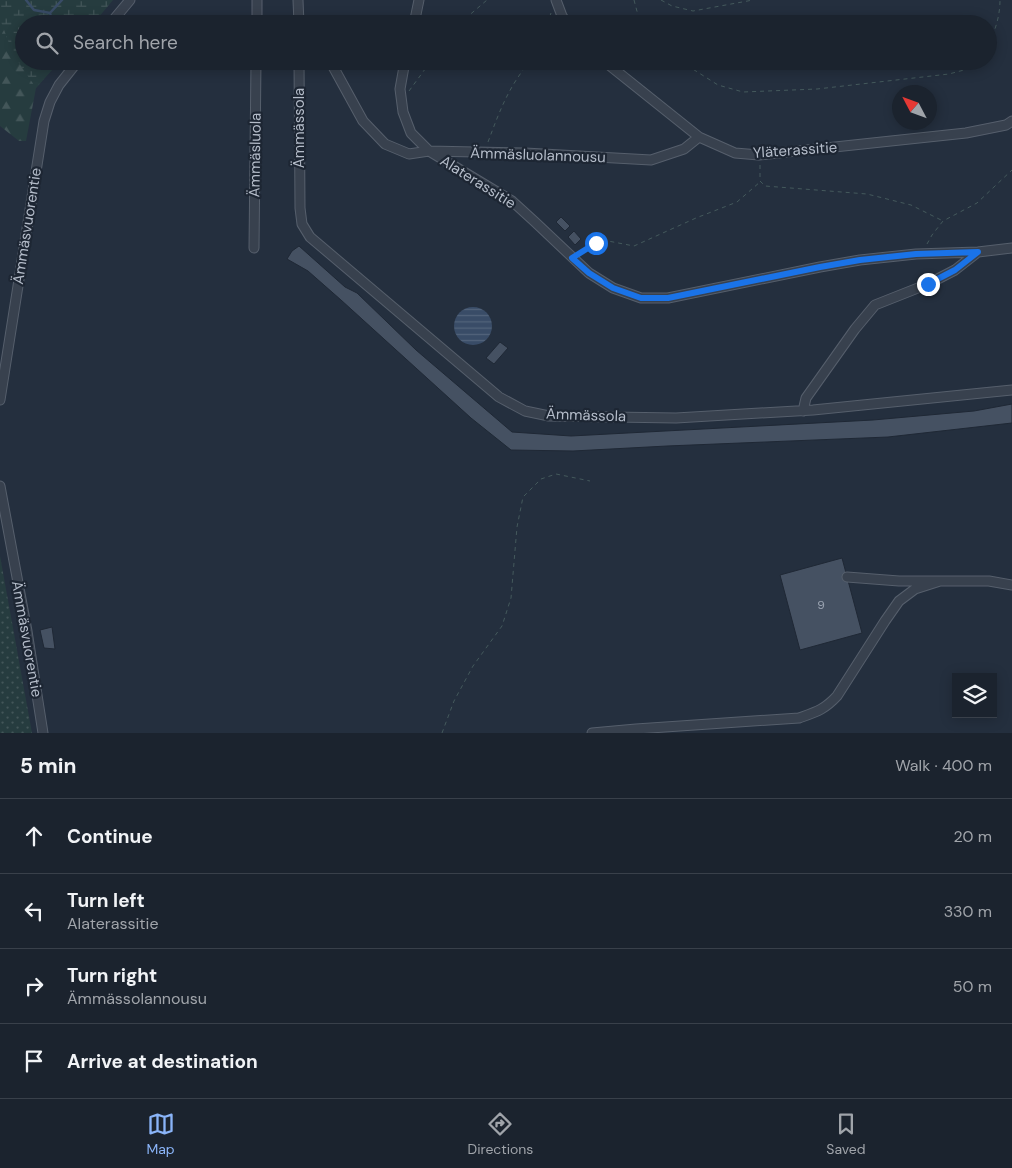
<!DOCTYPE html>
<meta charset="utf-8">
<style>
:root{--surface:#1b232e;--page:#282f3a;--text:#f1f3f6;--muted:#a0a4aa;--line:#39404a;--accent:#8ab4f8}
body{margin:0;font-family:"DM Sans",sans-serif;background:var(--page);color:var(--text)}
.controls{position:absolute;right:15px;bottom:15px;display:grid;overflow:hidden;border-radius:0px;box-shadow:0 2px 12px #0003}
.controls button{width:45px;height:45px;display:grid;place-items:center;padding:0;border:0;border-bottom:1px solid var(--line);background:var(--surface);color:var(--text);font:25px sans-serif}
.compass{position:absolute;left:892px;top:85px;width:45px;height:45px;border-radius:50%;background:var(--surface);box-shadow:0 2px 12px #0003;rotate:311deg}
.stop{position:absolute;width:15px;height:15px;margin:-11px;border:4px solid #1a73e8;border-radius:50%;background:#fff}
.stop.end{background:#1a73e8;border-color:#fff;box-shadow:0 1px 5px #0008}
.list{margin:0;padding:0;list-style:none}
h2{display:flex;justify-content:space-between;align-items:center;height:65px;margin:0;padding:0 20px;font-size:21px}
h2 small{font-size:16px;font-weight:400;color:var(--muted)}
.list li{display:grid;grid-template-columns:32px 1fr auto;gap:15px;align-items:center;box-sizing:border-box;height:75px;padding:0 20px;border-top:1px solid var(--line)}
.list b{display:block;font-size:19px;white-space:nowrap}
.list p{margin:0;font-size:16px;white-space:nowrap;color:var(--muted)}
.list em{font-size:16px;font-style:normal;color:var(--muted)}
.icon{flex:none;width:28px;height:28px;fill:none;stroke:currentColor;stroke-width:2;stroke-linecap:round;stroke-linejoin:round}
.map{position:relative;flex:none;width:1012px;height:733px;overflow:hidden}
.search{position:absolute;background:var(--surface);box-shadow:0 2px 12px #0003;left:15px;right:15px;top:15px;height:55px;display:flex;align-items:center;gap:12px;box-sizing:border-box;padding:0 18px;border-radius:28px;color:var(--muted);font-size:19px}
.sheet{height:365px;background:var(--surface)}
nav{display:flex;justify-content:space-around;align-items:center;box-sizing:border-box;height:70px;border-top:1px solid var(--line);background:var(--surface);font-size:14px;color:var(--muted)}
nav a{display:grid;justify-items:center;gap:2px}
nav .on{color:var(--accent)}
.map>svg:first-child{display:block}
</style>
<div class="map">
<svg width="1012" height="733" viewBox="0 0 1012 733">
<defs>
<pattern id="forest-firs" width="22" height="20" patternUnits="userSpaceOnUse" patternTransform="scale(1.25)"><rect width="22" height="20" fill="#263c3f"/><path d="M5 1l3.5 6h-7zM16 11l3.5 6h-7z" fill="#435659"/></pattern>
<pattern id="wetland-marsh" width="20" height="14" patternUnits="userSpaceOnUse" patternTransform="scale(1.25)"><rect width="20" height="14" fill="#263c3f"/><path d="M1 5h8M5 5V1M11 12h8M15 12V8" fill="none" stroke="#435659"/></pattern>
<pattern id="park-dots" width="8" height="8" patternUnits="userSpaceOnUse" patternTransform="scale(1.25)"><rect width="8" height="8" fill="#263c3f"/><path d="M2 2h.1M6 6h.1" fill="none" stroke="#435659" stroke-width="1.8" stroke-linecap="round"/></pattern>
<pattern id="water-rules" width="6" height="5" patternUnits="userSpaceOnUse" patternTransform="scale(1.25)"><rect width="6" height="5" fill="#394c67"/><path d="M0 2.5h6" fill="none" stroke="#53647b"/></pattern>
</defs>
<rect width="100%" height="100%" fill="#242f3e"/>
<path fill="url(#forest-firs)" d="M0,0l24,24v37h35l-23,27 -10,53h-7l-19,-15z"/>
<path fill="url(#wetland-marsh)" d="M0,0h113l-20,24h-69v37h36l-24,27 -23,-34 -13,-35z"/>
<path fill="url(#park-dots)" d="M0,556l32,177h-32z"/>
<path fill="url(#water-rules)" d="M454 326a19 19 0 1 1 38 0a19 19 0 1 1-38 0Z"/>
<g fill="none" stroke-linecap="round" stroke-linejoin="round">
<path stroke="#394c67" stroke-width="2.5" d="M26,0l8,10 16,3
M53,24l-3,-11 12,-13"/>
</g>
<path fill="#455162" stroke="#1f2835" d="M561,217l9,9 -5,5 -9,-9z
M574,231l7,8 -6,6 -7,-8z
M299,246l46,41 12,6 59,57 96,82 59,4 302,-16 101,-9 38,-7v19l-124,14 -221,9 -94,5 -62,-1 -40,-32 -130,-118 -33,-29 -21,-12 5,-8z
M500,342l8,6 -14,16 -8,-6z
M842,558l20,75 -62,17 -20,-75z
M52,627l3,22 -11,-1 -4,-18z"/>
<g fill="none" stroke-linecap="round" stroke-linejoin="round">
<defs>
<path id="minor" d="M298,0l1,24
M556,0l6,16 5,8
M110,24l20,-24
M257,24v-24
M414,24l5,-24
M299,61l1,147 2,16 8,13 189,160 26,14 24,5 127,2 137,-8 199,-20
M330,61l33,60 22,23 24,10 20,-3 96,2 126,7 33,-11 15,-12
M405,61l-5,28 3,23 8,21 18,18 83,50 23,21 54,51 24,15 28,10h27l152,-31 40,-7 56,-6 62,-2 34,-4
M604,61l95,76 36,16 24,2 207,-22 40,-8 6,-4
M254,248l2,-187
M0,400l44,-279 6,-19 9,-17 19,-24
M803,411l3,-13 49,-69 20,-24 53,-21 27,-14 23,-18
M0,486l27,145 16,102
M847,577l52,4h90l23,4
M592,733l44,-4 163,-11c17,-6 25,-8 38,-22l48,-75 14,-20 16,-12 25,-8"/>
</defs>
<use href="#minor" stroke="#565f6c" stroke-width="11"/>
<path stroke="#44595c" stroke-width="1" stroke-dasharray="4 4" stroke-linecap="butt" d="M634,0l4,15 4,9
M661,0l11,6 21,5 60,-11
M459,24l28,-24
M547,24l4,-11
M988,43c8,-12 12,-29 12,-43
M680,61l38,24 25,7 74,-3 132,-15 15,-4 9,-9
M409,91l22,-30
M488,142c12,-32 20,-54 42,-81
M760,165v16l5,5 102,8 44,11 32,16
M927,244l5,-9 11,-14 34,-18 35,-33
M581,252l15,-9 12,-2 26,5 62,-28 41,-16 23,-20
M442,733l12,-32 19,-35 29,-40 9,-28 6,-71 6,-30 18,-18 15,-5 34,7"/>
<use href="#minor" stroke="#38414e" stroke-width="9"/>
</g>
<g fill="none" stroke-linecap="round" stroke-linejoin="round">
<path stroke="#1a73e8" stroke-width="6" d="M596,243l-24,15 17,15 24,15 28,10h27l152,-31 40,-7 56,-6 62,-2 -23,18 -27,14"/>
</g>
<g text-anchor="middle" stroke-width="4.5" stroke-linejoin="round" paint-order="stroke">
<g font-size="12" fill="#98a1af">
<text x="821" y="609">9</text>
</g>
<g font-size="15" fill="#b4bcc9" stroke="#1d2633">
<text transform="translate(299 128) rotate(-90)" y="5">Ämmässola</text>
<text transform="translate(795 150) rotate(-4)" y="5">Yläterassitie</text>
<text transform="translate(255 155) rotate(-89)" y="5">Ämmäsluola</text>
<text transform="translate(538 155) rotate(2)" y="5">Ämmäsluolannousu</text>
<text transform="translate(478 182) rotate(32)" y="5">Alaterassitie</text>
<text transform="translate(27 226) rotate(-81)" y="5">Ämmäsvuorentie</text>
<text transform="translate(586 415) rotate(2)" y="5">Ämmässola</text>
<text transform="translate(27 639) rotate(80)" y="5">Ämmäsvuorentie</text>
</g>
</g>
</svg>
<div class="controls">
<button><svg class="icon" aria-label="layers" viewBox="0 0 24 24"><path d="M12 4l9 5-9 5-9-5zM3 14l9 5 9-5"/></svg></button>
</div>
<svg class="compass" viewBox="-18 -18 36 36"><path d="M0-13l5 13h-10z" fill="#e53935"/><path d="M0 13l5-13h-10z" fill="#a0a4aa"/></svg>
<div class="stop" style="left:596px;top:243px"></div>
<div class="stop end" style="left:928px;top:284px"></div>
<div class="search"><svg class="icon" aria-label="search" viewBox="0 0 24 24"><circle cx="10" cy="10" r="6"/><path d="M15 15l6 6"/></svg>Search here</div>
</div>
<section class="sheet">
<h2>5 min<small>Walk · 400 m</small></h2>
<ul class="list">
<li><svg class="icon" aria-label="ahead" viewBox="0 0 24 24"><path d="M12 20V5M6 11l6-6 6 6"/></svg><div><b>Continue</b></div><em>20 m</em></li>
<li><svg class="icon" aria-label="left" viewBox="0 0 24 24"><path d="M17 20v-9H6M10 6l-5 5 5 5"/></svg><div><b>Turn left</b><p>Alaterassitie</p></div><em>330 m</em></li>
<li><svg class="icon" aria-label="right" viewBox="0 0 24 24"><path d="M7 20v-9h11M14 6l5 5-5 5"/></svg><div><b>Turn right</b><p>Ämmässolannousu</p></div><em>50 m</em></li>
<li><svg class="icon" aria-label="arrive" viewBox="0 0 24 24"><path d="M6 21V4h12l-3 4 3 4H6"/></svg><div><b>Arrive at destination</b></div></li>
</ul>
</section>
<nav>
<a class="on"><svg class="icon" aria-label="map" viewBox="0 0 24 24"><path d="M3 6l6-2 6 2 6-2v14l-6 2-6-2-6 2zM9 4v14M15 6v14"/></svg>Map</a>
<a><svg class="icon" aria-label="directions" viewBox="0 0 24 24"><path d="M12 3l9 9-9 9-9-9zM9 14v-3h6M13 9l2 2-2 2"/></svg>Directions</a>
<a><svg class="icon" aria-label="saved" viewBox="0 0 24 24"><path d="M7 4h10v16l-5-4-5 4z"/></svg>Saved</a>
</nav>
